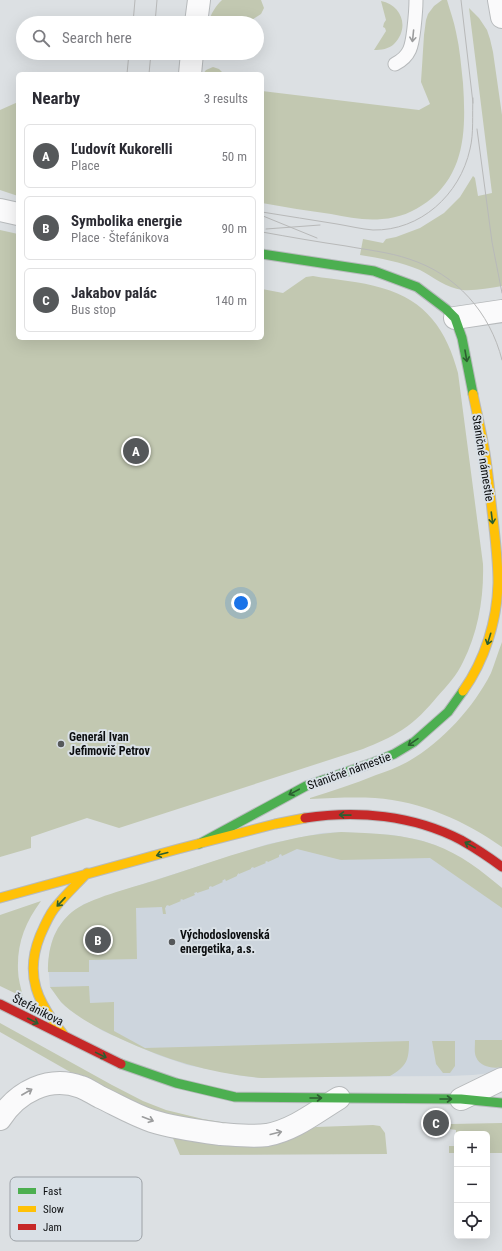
<!DOCTYPE html>
<meta charset="utf-8">
<style>
:root{--surface:#fff;--page:#f7f7f7;--text:#2b2b33;--muted:#7c7c81;--line:#e1e1e2;--accent:#55585a}
body{margin:0;font-family:"Roboto Condensed",sans-serif;background:var(--page);color:var(--text)}
.controls{position:absolute;right:12px;bottom:12px;display:grid;overflow:hidden;border-radius:6px;box-shadow:0 4px 16px #0002}
.controls button{width:36px;height:36px;display:grid;place-items:center;padding:0;border:0;border-bottom:1px solid var(--line);background:var(--surface);color:var(--text);font:20px sans-serif}
.you{position:absolute;left:241px;top:603px;width:14px;height:14px;margin:-10px;border:3px solid #fff;border-radius:50%;background:#1a73e8;box-shadow:0 0 0 6px #1a73e833}
.badge{display:grid;place-items:center;width:26px;height:26px;border-radius:50%;background:var(--accent);color:#fff;font-size:13px;font-weight:700}
.pin{position:absolute;translate:-50% -50%;border:2px solid #fff;box-shadow:0 1px 4px #0006}
.list{margin:0;padding:0;list-style:none}
h2{display:flex;justify-content:space-between;align-items:center;height:52px;margin:0;padding:0 16px;font-size:17px}
h2 small{font-size:13px;font-weight:400;color:var(--muted)}
.list li{display:grid;grid-template-columns:26px 1fr auto;gap:12px;align-items:center;box-sizing:border-box;height:64px;margin:0 8px 8px;padding:0 8px;border:1px solid var(--line);border-radius:6px}
.list b{display:block;font-size:15px;white-space:nowrap}
.list p{margin:0;font-size:13px;white-space:nowrap;color:var(--muted)}
.list em{font-size:13px;font-style:normal;color:var(--muted)}
.icon{flex:none;width:22px;height:22px;fill:none;stroke:currentColor;stroke-width:2;stroke-linecap:round;stroke-linejoin:round}
.map{position:relative;flex:none;width:502px;height:1251px;overflow:hidden}
.search{position:absolute;background:var(--surface);box-shadow:0 4px 16px #0002;left:16px;top:16px;width:248px;height:44px;display:flex;align-items:center;gap:10px;box-sizing:border-box;padding:0 14px;border-radius:22px;color:var(--muted);font-size:15px}
.panel{position:absolute;background:var(--surface);box-shadow:0 4px 16px #0002;left:16px;top:72px;width:248px;height:268px;border-radius:6px}
.map>svg:first-child{display:block}
</style>
<div class="map">
<svg width="502" height="1251" viewBox="0 0 502 1251">
<rect width="100%" height="100%" fill="#dce0e3"/>
<path fill="#cdd5dd" d="M341,832l52,3 27,5 15,5 19,9 18,11 30,23v179l-11,6 -18,2 -23,1 -171,1 -17,1 -19,-2 -56,-11 -29,-10 -28,-12 -27,-12 -33,-21 -8,-7 -12,-16 -2,-23 2,-15 3,-11 5,-10 7,-9 7,-7 12,-8 37,-13 147,-47 54,-11z"/>
<path fill="#c2c8b1" d="M222,0h39l3,8 -3,6 -14,9h-38c1,-9 7,-17 13,-23z
M442,0h5c3,11 7,21 9,32 4,17 5,34 7,51 3,45 3,90 -36,119 -14,10 -28,16 -45,17 -17,2 -34,-2 -51,-5 -23,-3 -46,-7 -69,-11v-112l157,19 11,-6 -9,-22 3,-47 2,-15 2,-6 6,-8z
M381,1c21,4 29,27 13,43 -5,5 -13,6 -20,6l12,-19 -1,-3 -2,-1 1,-4 2,-3z
M469,8l10,10 8,12 3,9 3,13 9,63v171c-13,2 -27,5 -40,4 -15,-2 -29,-13 -42,-20 -19,-8 -40,-12 -60,-15l3,-16 20,4 3,-4 10,-2 24,-9 24,-15 16,-16 13,-21 2,2 3,18 14,-3z
M213,67l6,2 5,5h-21l3,-4z
M18,102v94l-18,-6v-80z
M0,230l18,4v104h244v-49l21,4 23,-16 7,-1c23,4 47,5 69,12 44,12 65,43 76,85l25,191c1,34 -5,68 -20,98 -6,13 -16,24 -26,35 -10,12 -21,24 -35,33 -12,8 -25,13 -39,19l-244,79 -32,-10 -56,19v11l-31,9z
M502,642v205c-37,-26 -81,-46 -127,-49 -22,-1 -43,0 -65,1v-1c22,-7 44,-14 66,-23 11,-4 23,-8 33,-14 33,-19 65,-54 82,-88 4,-10 7,-21 11,-31z
M341,832c31,1 64,2 94,13 25,9 47,26 67,43v20l-72,-50 -89,2 -44,-11 -15,7 -1,-2 -2,1v2l-11,5 -1,-1 -2,1 1,1 -12,5 -1,-1 -2,1v1l-12,5v-1l-2,2v1l-11,5 -1,-2 -3,2 1,1 -11,5 -1,-1 -2,1v2l-12,4v-1l-3,1 1,2 -12,5 -1,-1 -2,1 1,1 -12,5 -1,-1 -2,1v1l-1,1 1,6h-3l-1,-7 -26,1 1,51 -48,1v12h-41c0,-23 5,-44 24,-60 17,-14 59,-24 81,-31 61,-19 124,-45 188,-49z
M41,901c-16,22 -24,42 -23,69 0,9 3,18 5,27l-23,-11v-71z
M89,986l1,17 24,-1v29l31,17 264,-7c0,19 -2,25 -19,35l-128,2c-50,-4 -96,-18 -141,-39 -18,-8 -47,-23 -60,-37 -4,-5 -7,-10 -11,-15z
M0,1023l112,62 31,16 23,9 37,9 30,5 -1,5 -78,-18 -75,-34 -79,-45z
M475,1040h27v27c-9,2 -22,0 -26,-10 -2,-5 -1,-11 -1,-17z
M432,1041h23v25l-5,7h-7l-7,-9z
M502,1123v30h-15v-19h-30v19h-8v-7h7v-16l-7,-1v-4l2,-1z
M373,1125l7,1 5,7 2,21 -207,1 -8,-19 124,-2 20,-7z"/>
<g fill="none" stroke-linecap="round" stroke-linejoin="round">
<defs>
<path id="lane" d="M395,64c16,-8 17,-19 19,-36 1,-9 2,-19 2,-28"/>
<path id="street" d="M499,0l3,17
M196,23l3,-23
M190,74l2,-21
M0,210l18,4
M455,318l47,-7
M461,1099l41,-20
M0,1119c17,-27 49,-44 81,-32 6,2 13,7 19,10 17,8 34,18 52,24 22,7 46,10 69,13 15,1 31,3 46,1 27,-5 49,-23 72,-37"/>
<path id="fast" d="M262,254l112,17 43,16 29,22 9,9 7,20 11,56
M199,844l107,-58 66,-23 22,-9 20,-12 34,-30 15,-21
M121,1064l55,19 59,14 226,2 41,4"/>
<path id="slow" d="M463,691c22,-31 34,-70 35,-108 0,-24 -3,-48 -6,-72 -2,-19 -4,-39 -7,-58 -3,-19 -8,-39 -12,-59
M0,898l178,-49 97,-25 30,-6
M63,1034c-25,-31 -39,-58 -23,-98 4,-9 8,-19 14,-27 10,-13 22,-24 33,-36"/>
<path id="jam" d="M305,818c52,-8 108,-3 156,22 14,8 28,17 41,27
M0,1004l121,60"/>
</defs>
<use href="#lane" stroke="#b7babc" stroke-width="15"/>
<use href="#street" stroke="#b7babc" stroke-width="24"/>
<use href="#fast" stroke="#b7babc" stroke-width="11"/>
<use href="#slow" stroke="#b7babc" stroke-width="11"/>
<use href="#jam" stroke="#b7babc" stroke-width="11"/>
<use href="#lane" stroke="#fafafb" stroke-width="13"/>
<use href="#street" stroke="#fafafb" stroke-width="22"/>
<use href="#fast" stroke="#4caf50" stroke-width="9"/>
<use href="#slow" stroke="#ffc107" stroke-width="9"/>
<use href="#jam" stroke="#c62828" stroke-width="9"/>
<path stroke="#b8b9b9" stroke-width="1" d="M461,0l12,103
M133,23l2,-23
M155,23l2,-23
M127,74l2,-21
M149,74l2,-21
M477,129l15,113 10,51
M262,212c25,4 50,8 75,12 12,2 24,5 36,6 47,1 87,-35 97,-81 4,-16 2,-34 3,-51
M263,216l54,22
M266,229l54,-4
M262,232c28,5 56,10 84,14 21,4 43,6 63,13 47,15 81,53 93,101"/>
</g>
<defs><path id="oneway-shaft" d="M-6 0H5M1.5-3L5.5 0L1.5 3" fill="none" stroke-width="1.6" stroke-linecap="round" stroke-linejoin="round"/></defs>
<g stroke="#9b9c9d">
<use href="#oneway-shaft" transform="translate(413 36) rotate(96)"/>
<use href="#oneway-shaft" transform="translate(27 1092) rotate(-30)"/>
<use href="#oneway-shaft" transform="translate(148 1119) rotate(21)"/>
<use href="#oneway-shaft" transform="translate(276 1133) rotate(-14)"/>
</g>
<g stroke="#2c5e30">
<use href="#oneway-shaft" transform="translate(466 356) rotate(80)"/>
<use href="#oneway-shaft" transform="translate(492 518) rotate(83)"/>
<use href="#oneway-shaft" transform="translate(489 639) rotate(107)"/>
<use href="#oneway-shaft" transform="translate(413 742) rotate(145)"/>
<use href="#oneway-shaft" transform="translate(294 792) rotate(152)"/>
<use href="#oneway-shaft" transform="translate(345 815) rotate(-179)"/>
<use href="#oneway-shaft" transform="translate(470 845) rotate(-151)"/>
<use href="#oneway-shaft" transform="translate(162 854) rotate(165)"/>
<use href="#oneway-shaft" transform="translate(61 902) rotate(133)"/>
<use href="#oneway-shaft" transform="translate(33 1021) rotate(27)"/>
<use href="#oneway-shaft" transform="translate(101 1055) rotate(26)"/>
<use href="#oneway-shaft" transform="translate(316 1098)"/>
<use href="#oneway-shaft" transform="translate(446 1099)"/>
</g>
<g fill="#55585a" stroke="#d9e0e6" stroke-width="1.5">
<circle cx="61" cy="744" r="4"/>
<circle cx="172" cy="942" r="4"/>
</g>
<g text-anchor="middle" stroke-width="4" stroke-linejoin="round" paint-order="stroke">
<g font-size="12" fill="#0c0e10" stroke="#d9e0e6">
<text transform="translate(483 458) rotate(81)" y="4">Staničné námestie</text>
<text transform="translate(349 771) rotate(-20)" y="4">Staničné námestie</text>
<text transform="translate(38 1010) rotate(27)" y="4">Štefánikova</text>
</g>
<g font-size="12" font-weight="bold" fill="#0c0e10" stroke="#d9e0e6" text-anchor="start">
<text x="69" y="741">Generál Ivan<tspan x="69" dy="14">Jefimovič Petrov</tspan></text>
<text x="180" y="939">Východoslovenská<tspan x="180" dy="14">energetika, a.s.</tspan></text>
</g>
</g>
<rect x="10" y="1177" width="132" height="64" rx="6" fill="#d9e0e6" stroke="#9ca1a6" stroke-width="1"/>
<rect x="18" y="1188" width="18" height="6" fill="#4caf50"/>
<rect x="18" y="1206" width="18" height="6" fill="#ffc107"/>
<rect x="18" y="1224" width="18" height="6" fill="#c62828"/>
<g font-size="11" fill="#0c0e10">
<text x="43" y="1195">Fast</text>
<text x="43" y="1213">Slow</text>
<text x="43" y="1231">Jam</text>
</g>
</svg>
<div class="controls">
<button>+</button>
<button>−</button>
<button><svg class="icon" aria-label="locate" viewBox="0 0 24 24"><circle cx="12" cy="12" r="6"/><path d="M12 2v4M12 18v4M2 12h4M18 12h4"/></svg></button>
</div>
<div class="you"></div>
<div class="pin badge" style="left:136px;top:451px">A</div>
<div class="pin badge" style="left:98px;top:940px">B</div>
<div class="pin badge" style="left:436px;top:1123px">C</div>
<div class="search"><svg class="icon" aria-label="search" viewBox="0 0 24 24"><circle cx="10" cy="10" r="6"/><path d="M15 15l6 6"/></svg>Search here</div>
<section class="panel">
<h2>Nearby<small>3 results</small></h2>
<ul class="list">
<li><span class="badge">A</span><div><b>Ľudovít Kukorelli</b><p>Place</p></div><em>50 m</em></li>
<li><span class="badge">B</span><div><b>Symbolika energie</b><p>Place · Štefánikova</p></div><em>90 m</em></li>
<li><span class="badge">C</span><div><b>Jakabov palác</b><p>Bus stop</p></div><em>140 m</em></li>
</ul>
</section>
</div>
